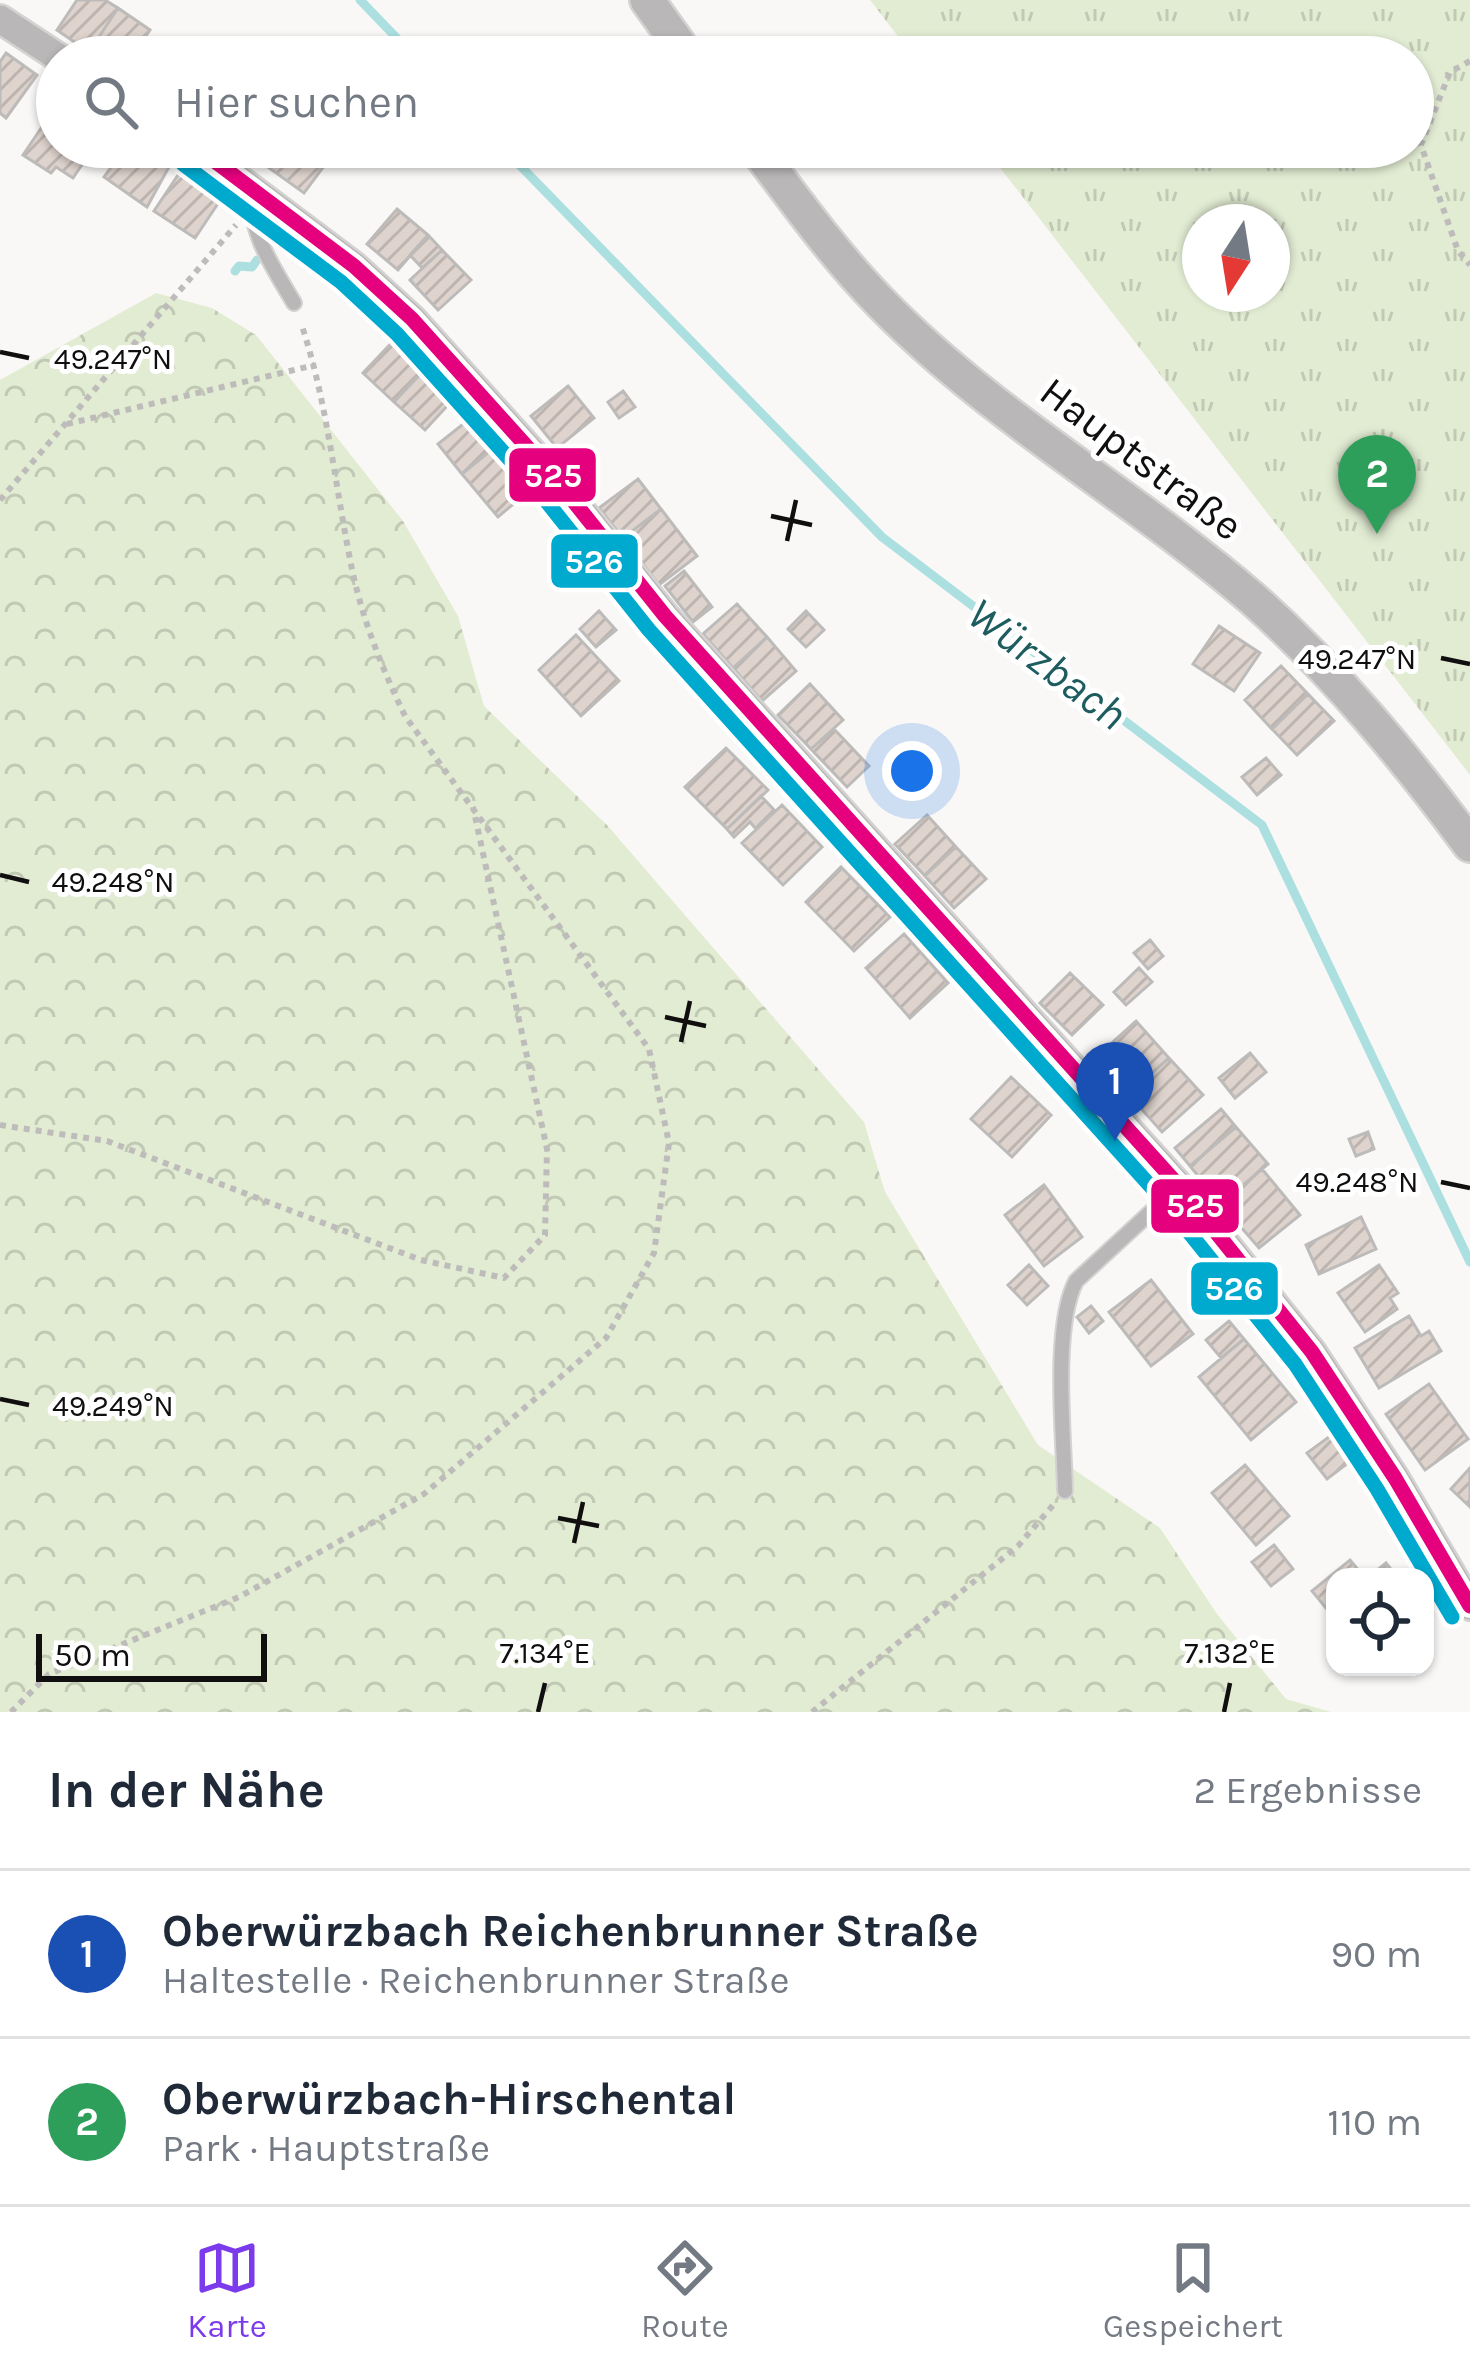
<!DOCTYPE html>
<html lang="de">
<meta charset="utf-8">
<style>
:root{--surface:#fff;--page:#f6f6f7;--text:#1f2937;--muted:#747a83;--line:#e0e1e3;--accent:#7c3aed}
body{margin:0;font-family:Karla,sans-serif;background:var(--page);color:var(--text)}
.controls{position:absolute;right:36px;bottom:36px;display:grid;overflow:hidden;border-radius:24px;box-shadow:0 3px 9px #0004}
.controls button{width:108px;height:108px;display:grid;place-items:center;padding:0;border:0;border-bottom:3px solid var(--line);background:var(--surface);color:var(--text);font:60px sans-serif}
.compass{position:absolute;left:1182px;top:204px;width:108px;height:108px;border-radius:50%;background:var(--surface);box-shadow:0 3px 9px #0004;rotate:192deg}
.scale{position:absolute;left:36px;bottom:30px;width:231px;box-sizing:border-box;padding-left:12px;border:6px solid #100e0e;border-top:0;font-size:33px;line-height:42px;white-space:nowrap;color:#100e0e;-webkit-text-stroke:9px #fff;paint-order:stroke}
.you{position:absolute;left:912px;top:771px;width:42px;height:42px;margin:-30px;border:9px solid #fff;border-radius:50%;background:#1a73e8;box-shadow:0 0 0 18px #1a73e833}
.badge{display:grid;place-items:center;width:78px;height:78px;border-radius:50%;background:var(--accent);color:#fff;font-size:39px;font-weight:700}
.pin{position:absolute;translate:-50% -99px;filter:drop-shadow(0 3px 6px #0008)}
.pin::after{content:'';position:absolute;top:63px;width:42px;height:36px;background:inherit;clip-path:polygon(0 0,100% 0,50% 100%)}
.list{margin:0;padding:0;list-style:none}
h2{display:flex;justify-content:space-between;align-items:center;height:156px;margin:0;padding:0 48px;font-size:51px}
h2 small{font-size:39px;font-weight:400;color:var(--muted)}
.list li{display:grid;grid-template-columns:78px 1fr auto;gap:36px;align-items:center;box-sizing:border-box;height:168px;padding:0 48px;border-top:3px solid var(--line)}
.list b{display:block;font-size:45px;white-space:nowrap}
.list p{margin:0;font-size:39px;white-space:nowrap;color:var(--muted)}
.list em{font-size:39px;font-style:normal;color:var(--muted)}
.icon{flex:none;width:66px;height:66px;fill:none;stroke:currentColor;stroke-width:2;stroke-linecap:round;stroke-linejoin:round}
.map{position:relative;flex:none;width:1470px;height:1712px;overflow:hidden}
.search{position:absolute;background:var(--surface);box-shadow:0 3px 9px #0004;left:36px;right:36px;top:36px;height:132px;display:flex;align-items:center;gap:30px;box-sizing:border-box;padding:0 42px;border-radius:66px;color:var(--muted);font-size:45px}
.sheet{height:492px;background:var(--surface)}
nav{display:flex;justify-content:space-around;align-items:center;box-sizing:border-box;height:168px;border-top:3px solid var(--line);background:var(--surface);font-size:33px;color:var(--muted)}
nav a{display:grid;justify-items:center;gap:6px}
nav .on{color:var(--accent)}
.map>svg:first-child{display:block}
</style>
<div class="map">
<svg width="1470" height="1712" viewBox="0 0 1470 1712">
<defs>
<pattern id="forest-crowns" width="20" height="18" patternUnits="userSpaceOnUse" patternTransform="scale(3)"><rect width="20" height="18" fill="#e2ecd3"/><path d="M2 6a3 3 0 1 1 6 0M12 15a3 3 0 1 1 6 0" fill="none" stroke="#c1c9b4"/></pattern>
<pattern id="park-tufts" width="24" height="20" patternUnits="userSpaceOnUse" patternTransform="scale(3)"><rect width="24" height="20" fill="#e2ecd3"/><path d="M3 7l-1-3M5 7V3M7 7l1-3M15 17l-1-3M17 17v-4M19 17l1-3" fill="none" stroke="#c1c9b4"/></pattern>
<pattern id="building-hatch" width="6" height="6" patternUnits="userSpaceOnUse" patternTransform="scale(3)"><rect width="6" height="6" fill="#ded3cd"/><path d="M-1 1l2-2M0 6l6-6M5 7l2-2" fill="none" stroke="#bdb4af"/></pattern>
</defs>
<rect width="100%" height="100%" fill="#faf8f6"/>
<path fill="url(#forest-crowns)" d="M156,293l56,15 44,27 147,186 55,95 26,90 123,119 257,297 21,70 153,253 122,83 57,86 69,85 45,13h-1331v-1332z"/>
<path fill="url(#park-tufts)" fill-rule="evenodd" d="M870,0h600v775l-486,-628h429v-90h-499zM1200,222h72v72h-72z"/>
<g fill="none" stroke-linecap="round" stroke-linejoin="round">
<path stroke="#ace0e0" stroke-width="9" d="M360,0l55,57
M502,147l380,390 380,288 208,437
M235,271l4,-5 13,1 5,-7"/>
</g>
<path fill="url(#building-hatch)" stroke="#bdbbba" stroke-width="3" d="M77,0h28l13,8 -29,44 -32,-22z
M118,8l32,22 -18,27h-35l-8,-5z
M6,53l31,22 -31,43 -6,-5v-51z
M52,112l5,3v32h37l-21,31 -17,-11 -5,6 -28,-18z
M126,147h17l27,18 -23,42 -43,-30z
M268,147h47l15,11 -26,35 -46,-33z
M180,172l41,27 -26,39 -41,-27z
M397,209l31,26 -30,35 -31,-26z
M428,235l14,15 -20,18 -12,-13z
M442,250l29,30 -33,30 -28,-30z
M398,336l31,29 -35,37 -31,-29z
M429,365l30,28 -34,37 -31,-28z
M568,386l26,32 -37,30 -26,-32z
M623,391l12,16 -16,11 -11,-16z
M472,417l24,29 -34,28 -24,-30z
M496,446l35,43 -33,28 -36,-43z
M638,479l23,30 -38,29 -24,-30z
M661,509l36,47 -38,29 -36,-47z
M684,571l28,36 -19,15 -28,-36z
M737,604l30,33 -34,31 -30,-34z
M599,611l17,19 -20,17 -16,-18z
M806,611l18,19 -18,17 -18,-18z
M1219,626l41,27 -26,38 -41,-27z
M576,635l43,46 -38,35 -42,-46z
M767,637l29,34 -34,30 -29,-33z
M1281,666l27,28 -36,35 -27,-29z
M810,684l33,36 -32,29 -33,-34z
M1308,694l26,27 -37,34 -25,-26z
M834,729l35,37 -22,21 -36,-38z
M726,748l42,42 -41,39 -42,-42z
M1266,758l15,17 -24,20 -15,-18z
M761,796l14,15 -19,18 -6,-7 -16,15 -7,-8z
M782,805l40,42 -39,38 -41,-42z
M927,815l29,32 -31,29 -30,-32z
M956,847l30,32 -32,29 -29,-32z
M841,867l49,50 -36,34 -48,-49z
M904,934l44,49 -38,35 -44,-50z
M1150,940l13,16 -15,13 -14,-16z
M1139,968l13,14 -26,23 -12,-13z
M1070,973l33,32 -31,30 -32,-32z
M1136,1021l33,37 -41,36 -33,-36z
M1250,1053l16,19 -31,26 -16,-20z
M1169,1058l34,37 -41,37 -34,-38z
M1011,1077l40,38 -39,42 -41,-38z
M1221,1109l15,18 -46,39 -15,-18z
M1236,1127l32,37 -47,40 -31,-38z
M1368,1132l6,17 -18,7 -7,-17z
M1262,1169l38,46 -41,33 -38,-44z
M1044,1185l38,52 -38,29 -39,-51z
M1361,1217l15,32 -57,25 -13,-29z
M1029,1265l19,21 -21,19 -19,-20z
M1379,1265l19,28 -8,5 7,11 -32,23 -27,-39z
M1151,1280l42,54 -42,32 -42,-54z
M1091,1306l12,15 -14,12 -12,-16z
M1409,1316l12,20 8,-5 12,20 -62,37 -24,-40z
M1229,1321l15,18 -23,19 -15,-18z
M1244,1339l52,63 -45,38 -52,-63z
M1429,1384l39,55 -43,31 -39,-56z
M1337,1431l19,26 -29,22 -20,-26z
M1245,1465l44,51 -33,29 -44,-52z
M1470,1468v39l-19,-18z
M1274,1545l19,24 -22,17 -19,-24z
M1350,1560l14,17h-29v42l-23,-28z
M1386,1563l11,14h-28z"/>
<g fill="none" stroke-linecap="round" stroke-linejoin="round">
<defs>
<path id="service" d="M252,188c-4,45 20,77 42,115
M1065,1491c-1,-55 -13,-163 11,-210l103,-95"/>
<path id="minor" d="M0,19l58,38
M196,147l158,119 58,53 143,159 110,138 514,570 133,166 83,126 75,128"/>
<path id="tertiary" d="M647,0l41,57
M755,147c40,53 79,108 126,156 111,114 253,193 372,296 82,73 152,158 217,246"/>
</defs>
<use href="#service" stroke="#d4d3d2" stroke-width="18"/>
<use href="#minor" stroke="#d4d3d2" stroke-width="32"/>
<use href="#tertiary" stroke="#d4d3d2" stroke-width="38"/>
<path stroke="#bebcbb" stroke-width="6" stroke-dasharray="6 6" stroke-linecap="butt" d="M1470,61l-20,11 -29,73 37,106 12,14
M67,424l248,-59
M0,500l236,-275
M0,1125l107,16 314,119 83,18 41,-43 2,-86 -74,-342
M11,1712l38,-38 190,-77 185,-103 182,-156 48,-85 15,-110 -20,-94 -244,-333c-24,-50 -45,-102 -55,-157 -16,-80 -23,-158 -49,-236
M812,1712l206,-166 36,-42"/>
<use href="#service" stroke="#b9b7b7" stroke-width="14"/>
<use href="#minor" stroke="#b9b7b7" stroke-width="27"/>
<use href="#tertiary" stroke="#b9b7b7" stroke-width="33"/>
<defs>
<path id="bus-1" d="M196,147l158,119 58,53 143,159 110,138 514,570 133,166 83,126 75,128"/>
<path id="bus-2" d="M183,164l158,118 56,52 142,158 110,138 514,570 132,164 82,125 75,128"/>
</defs>
<use href="#bus-1" stroke="#fff" stroke-width="24"/>
<use href="#bus-2" stroke="#fff" stroke-width="24"/>
<use href="#bus-1" stroke="#e5007d" stroke-width="15"/>
<use href="#bus-2" stroke="#00a9ce" stroke-width="15"/>
</g>
<path fill="none" stroke="#100e0e" stroke-width="4.5" d="M0,352l29,6M771,516l41,9M787,541l9,-41M1441,658l29,6M0,875l29,7M665,1017l41,9M681,1042l9,-41M1441,1182l29,6M0,1399l29,6M558,1518l41,8M574,1543l9,-41M538,1712l7,-29M1224,1712l6,-29"/>
<g text-anchor="middle" stroke-width="10" stroke-linejoin="round" paint-order="stroke">
<g font-size="42" fill="#100e0e" stroke="#fff">
<text transform="translate(1142 458) rotate(37)" y="15">Hauptstraße</text>
</g>
<g font-size="45" font-style="italic" fill="#1e5d5f" stroke="#fff">
<text transform="translate(1048 663) rotate(37)" y="16">Würzbach</text>
</g>
</g>
<g font-size="30" text-anchor="middle" fill="#100e0e" stroke="#fff" stroke-width="10" stroke-linejoin="round" paint-order="stroke">
<text x="113" y="369">49.247°N</text>
<text x="1357" y="669">49.247°N</text>
<text x="113" y="892">49.248°N</text>
<text x="1357" y="1192">49.248°N</text>
<text x="113" y="1416">49.249°N</text>
<text x="545" y="1663">7.134°E</text>
<text x="1230" y="1663">7.132°E</text>
</g>
<g stroke="#fff" stroke-width="4.5">
<rect x="507" y="446" width="91" height="58" rx="12" fill="#e5007d"/>
<rect x="549" y="532" width="91" height="58" rx="12" fill="#00a9ce"/>
<rect x="1149" y="1177" width="92" height="58" rx="12" fill="#e5007d"/>
<rect x="1189" y="1260" width="91" height="57" rx="12" fill="#00a9ce"/>
</g>
<g font-size="33" text-anchor="middle" font-weight="bold" fill="#fff">
<text x="553" y="487">525</text>
<text x="594" y="573">526</text>
<text x="1195" y="1217">525</text>
<text x="1234" y="1300">526</text>
</g>
</svg>
<div class="controls">
<button><svg class="icon" aria-label="locate" viewBox="0 0 24 24"><circle cx="12" cy="12" r="6"/><path d="M12 2v4M12 18v4M2 12h4M18 12h4"/></svg></button>
</div>
<svg class="compass" viewBox="-18 -18 36 36"><path d="M0-13l5 13h-10z" fill="#e53935"/><path d="M0 13l5-13h-10z" fill="#747a83"/></svg>
<div class="scale">50 m</div>
<div class="you"></div>
<div class="pin badge" style="left:1115px;top:1141px;background:#1a4fb4">1</div>
<div class="pin badge" style="left:1377px;top:534px;background:#2e9e5b">2</div>
<div class="search"><svg class="icon" aria-label="search" viewBox="0 0 24 24"><circle cx="10" cy="10" r="6"/><path d="M15 15l6 6"/></svg>Hier suchen</div>
</div>
<section class="sheet">
<h2>In der Nähe<small>2 Ergebnisse</small></h2>
<ul class="list">
<li><span class="badge" style="background:#1a4fb4">1</span><div><b>Oberwürzbach Reichenbrunner Straße</b><p>Haltestelle · Reichenbrunner Straße</p></div><em>90 m</em></li>
<li><span class="badge" style="background:#2e9e5b">2</span><div><b>Oberwürzbach-Hirschental</b><p>Park · Hauptstraße</p></div><em>110 m</em></li>
</ul>
</section>
<nav>
<a class="on"><svg class="icon" aria-label="map" viewBox="0 0 24 24"><path d="M3 6l6-2 6 2 6-2v14l-6 2-6-2-6 2zM9 4v14M15 6v14"/></svg>Karte</a>
<a><svg class="icon" aria-label="directions" viewBox="0 0 24 24"><path d="M12 3l9 9-9 9-9-9zM9 14v-3h6M13 9l2 2-2 2"/></svg>Route</a>
<a><svg class="icon" aria-label="saved" viewBox="0 0 24 24"><path d="M7 4h10v16l-5-4-5 4z"/></svg>Gespeichert</a>
</nav>
